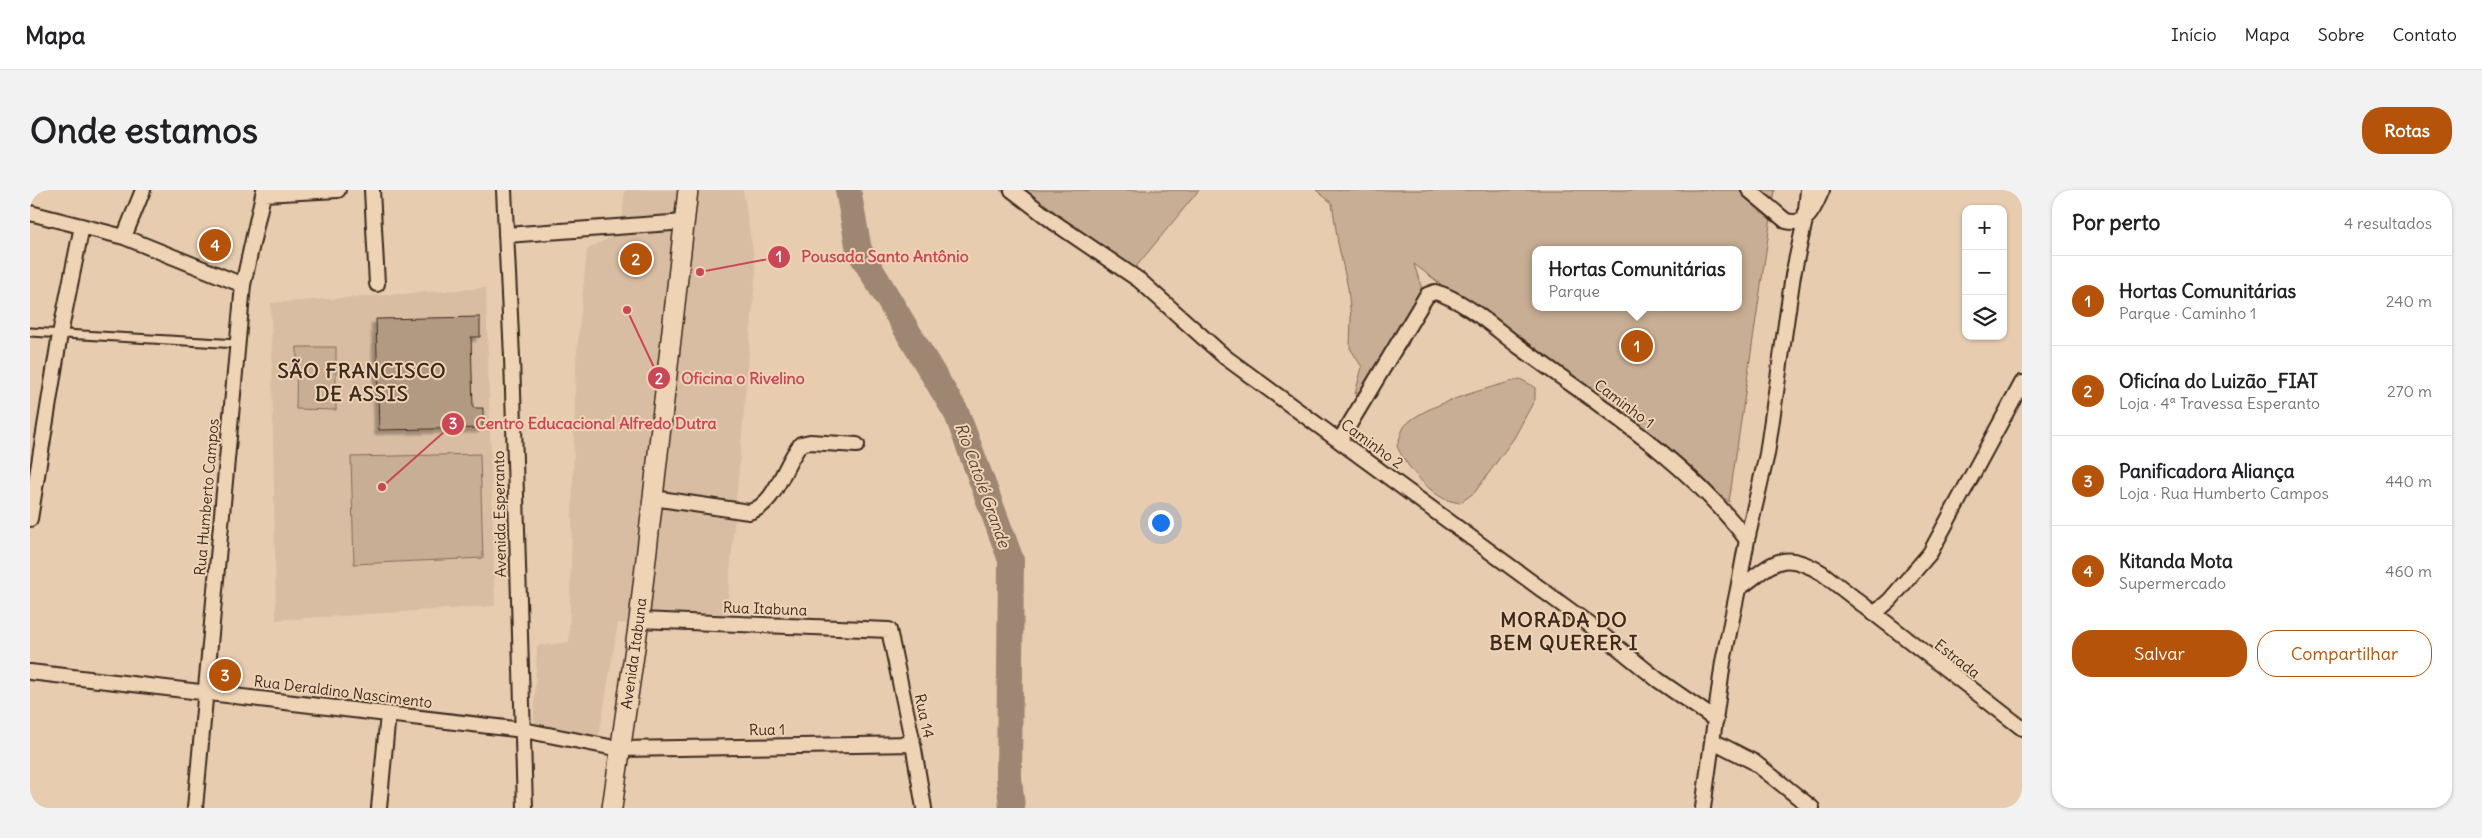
<!DOCTYPE html>
<html lang="pt">
<meta charset="utf-8">
<style>
:root{--surface:#fff;--page:#f2f2f2;--text:#202124;--muted:#757577;--line:#e0e0e0;--accent:#b45309}
body{margin:0;font-family:Delius,sans-serif;background:var(--page);color:var(--text)}
.controls{position:absolute;right:15px;top:15px;display:grid;overflow:hidden;border-radius:10px;box-shadow:0 1px 4px #0004}
.controls button{width:45px;height:45px;display:grid;place-items:center;padding:0;border:0;border-bottom:1px solid var(--line);background:var(--surface);color:var(--text);font:25px sans-serif}
.you{position:absolute;left:1130px;top:332px;width:18px;height:18px;margin:-12px;border:4px solid #fff;border-radius:50%;background:#1a73e8;box-shadow:0 0 0 8px #1a73e833}
.badge{display:grid;place-items:center;width:32px;height:32px;border-radius:50%;background:var(--accent);color:#fff;font-size:16px;font-weight:700}
.pin{position:absolute;translate:-50% -50%;border:2px solid #fff;box-shadow:0 1px 5px #0006}
.popup{position:absolute;left:1502px;top:56px;width:210px;height:65px;box-sizing:border-box;display:grid;place-content:center;border-radius:10px;background:var(--surface);filter:drop-shadow(0 1px 4px #0005);font-size:16px;white-space:nowrap;color:var(--muted)}
.popup b{font-size:19px;color:var(--text)}
.popup::after{content:'';position:absolute;left:50%;top:100%;margin-left:-10px;border:10px solid transparent;border-top-color:var(--surface)}
.list{margin:0;padding:0;list-style:none}
h2{display:flex;justify-content:space-between;align-items:center;height:65px;margin:0;padding:0 20px;font-size:21px}
h2 small{font-size:16px;font-weight:400;color:var(--muted)}
.list li{display:grid;grid-template-columns:32px 1fr auto;gap:15px;align-items:center;box-sizing:border-box;height:90px;padding:0 20px;border-top:1px solid var(--line)}
.list b{display:block;font-size:19px;white-space:nowrap}
.list p{margin:0;font-size:16px;white-space:nowrap;color:var(--muted)}
.list em{font-size:16px;font-style:normal;color:var(--muted)}
.actions{display:flex;gap:10px;padding:15px 20px}
.actions a{flex:1;padding:11px 0;border:1px solid var(--accent);border-radius:20px;text-align:center;font-size:18px;color:var(--accent)}
.actions .main{background:var(--accent);color:#fff}
.icon{flex:none;width:28px;height:28px;fill:none;stroke:currentColor;stroke-width:2;stroke-linecap:round;stroke-linejoin:round}
.map{position:relative;flex:none;width:1992px;height:618px;overflow:hidden;border-radius:20px}
header{display:flex;align-items:center;gap:30px;box-sizing:border-box;height:70px;padding:0 25px;background:var(--surface);border-bottom:1px solid var(--line)}
header strong{font-size:24px}
nav{display:flex;gap:28px;margin-inline-start:auto;font-size:18px}
.intro{display:flex;align-items:center;justify-content:space-between;box-sizing:border-box;height:120px;padding:0 30px}
h1{margin:0;font-size:35px}
.button{padding:12px 22px;border-radius:20px;background:var(--accent);color:#fff;font-size:18px;font-weight:700}
main{display:flex;gap:30px;padding:0 30px}
aside{flex:1;background:var(--surface);border-radius:20px;box-shadow:0 1px 4px #0004}
.map>svg:first-child{display:block}
</style>
<header>
<strong>Mapa</strong>
<nav><a>Início</a><a>Mapa</a><a>Sobre</a><a>Contato</a></nav>
</header>
<div class="intro"><h1>Onde estamos</h1><a class="button">Rotas</a></div>
<main>
<div class="map">
<svg width="1992" height="618" viewBox="0 0 1992 618">
<defs>
<filter id="shadow"><feDropShadow dx="-4.5" dy="4.5" stdDeviation="1" flood-color="#0004"/></filter>
</defs>
<rect width="100%" height="100%" fill="#e8ccaf"/>
<filter id="ink" filterUnits="userSpaceOnUse"><feTurbulence type="fractalNoise" baseFrequency=".02" numOctaves="2"/><feDisplacementMap in="SourceGraphic" scale="10" xChannelSelector="R" yChannelSelector="G"/><feConvolveMatrix kernelMatrix="1 2 1 2 8 2 1 2 1" color-interpolation-filters="sRGB"/></filter>
<g filter="url(#ink)">
<path fill="#d8bda2" d="M595,0h118l13,80 -31,361 -107,-8 -20,119 -64,-19 3,-77 32,-4 7,-281 11,-111 34,-19z
M456,98l9,318 -219,14 -5,-317z"/>
<path fill="#c8ae94" stroke="#826c59" fill-rule="evenodd" d="M970,0h199l-73,89z
M1286,0h459l-46,312 -315,-238 12,38 -19,45 -25,30 -27,17 7,-27 -12,-19 1,-30 -3,-30 -10,-45 -6,-40zM1506,60h202v57h-202z
M267,157h39v63l-40,-1z
M1490,189l15,8v12l-21,39 -39,54 -15,11c-5,-1 -11,-2 -15,-4 -17,-7 -42,-37 -48,-53 2,-5 4,-14 7,-19 16,-22 89,-40 116,-48z
M450,264l3,104 -129,6 -3,-107z"/>
<g fill="none" stroke-linecap="round" stroke-linejoin="round">
<path stroke="#9e8772" stroke-width="26" d="M818,0l11,60 98,164 54,146 -2,217 3,31"/>
</g>
<path fill="#b29a82" stroke="#3b2a1e" filter="url(#shadow)" d="M450,127v20h-9l2,71h10v20l-104,2 -3,-111z"/>
<g fill="none" stroke-linecap="round" stroke-linejoin="round">
<defs>
<path id="service" d="M0,142l208,12"/>
<path id="minor" d="M342,0l5,94
M474,0l8,167 13,451
M982,0l43,33 84,57 86,77 365,268 68,55 58,40
M1719,0l37,31c23,6 28,-14 36,-31
M233,4l75,-4
M0,23l94,24 119,48
M476,45l179,-13
M94,47l19,-47
M1310,250l87,-145 8,-3c28,7 62,38 86,56 79,58 167,113 226,192
M623,308l96,14c28,-8 34,-47 52,-68l9,-2 47,3
M0,329l30,-185 22,-108
M1708,399l9,-49 20,-86 26,-179 12,-55 3,-30
M1844,424l16,-14 40,-47 92,-170
M609,430l250,10 24,114 11,64
M0,482l493,58 97,19 293,-5
M1683,551l41,21 58,46
M165,618l48,-523 21,-95
M349,618l9,-94
M1673,618l20,-146 15,-73c35,-25 43,-41 84,-16l200,155"/>
<g id="secondary">
<path id="s1" d="M582,618l27,-188 49,-430"/>
</g>
</defs>
<use href="#service" stroke="#3b2a1e" stroke-width="11"/>
<use href="#minor" stroke="#3b2a1e" stroke-width="18"/>
<use href="#secondary" stroke="#3b2a1e" stroke-width="22"/>
<use href="#service" stroke="#efd3b5" stroke-width="7"/>
<use href="#minor" stroke="#efd3b5" stroke-width="14"/>
<use href="#secondary" stroke="#efd3b5" stroke-width="19"/>
</g>
</g>
<g text-anchor="middle" stroke-width="4" stroke-linejoin="round" paint-order="stroke">
<g font-size="15" fill="#3b2a1e" stroke="#efd3b5">
<text transform="translate(1594 214) rotate(37)" y="5">Caminho 1</text>
<text transform="translate(1342 254) rotate(36)" y="5">Caminho 2</text>
<text transform="translate(177 307) rotate(-85)" y="5">Rua Humberto Campos</text>
<text transform="translate(470 324) rotate(-91)" y="5">Avenida Esperanto</text>
<text transform="translate(735 419) rotate(2)" y="5">Rua Itabuna</text>
<text dy="5" stroke="none"><textPath href="#s1" startOffset="156">Avenida Itabuna</textPath></text>
<text transform="translate(1927 469) rotate(38)" y="5">Estrada</text>
<text transform="translate(313 502) rotate(7)" y="5">Rua Deraldino Nascimento</text>
<text transform="translate(894 526) rotate(78)" y="5">Rua 14</text>
<text transform="translate(737 540) rotate(-1)" y="5">Rua 1</text>
</g>
<g font-size="16" font-style="italic" fill="#544133" stroke="#efd3b5">
<text transform="translate(953 295) rotate(70)" y="6">Rio Catolé Grande</text>
</g>
<g font-size="20" font-weight="bold" letter-spacing="1" fill="#3b2a1e" stroke="#efd3b5">
<text x="332" y="188">SÃO FRANCISCO<tspan x="332" dy="23">DE ASSIS</tspan></text>
<text x="1534" y="437">MORADA DO<tspan x="1534" dy="23">BEM QUERER I</tspan></text>
</g>
</g>
<path fill="none" stroke="#ca4758" stroke-width="2" d="M670 82L749 67M597 120L629 188M352 297L423 234"/>
<g fill="#ca4758" stroke="#efd3b5" stroke-width="2">
<circle cx="670" cy="82" r="5"/>
<circle cx="597" cy="120" r="5"/>
<circle cx="352" cy="297" r="5"/>
<circle cx="749" cy="67" r="12"/>
<circle cx="629" cy="188" r="12"/>
<circle cx="423" cy="234" r="12"/>
</g>
<g font-size="15" text-anchor="middle" font-weight="bold" fill="#fff">
<text x="749" y="72">1</text>
<text x="629" y="194">2</text>
<text x="423" y="239">3</text>
</g>
<g font-size="16" text-anchor="middle" font-weight="bold" fill="#ca4758" stroke="#efd3b5" stroke-width="4" stroke-linejoin="round" paint-order="stroke">
<text x="855" y="72">Pousada Santo Antônio</text>
<text x="713" y="194">Oficina o Rivelino</text>
<text x="566" y="239">Centro Educacional Alfredo Dutra</text>
</g>
</svg>
<div class="controls">
<button>+</button>
<button>−</button>
<button><svg class="icon" aria-label="layers" viewBox="0 0 24 24"><path d="M12 4l9 5-9 5-9-5zM3 14l9 5 9-5"/></svg></button>
</div>
<div class="you"></div>
<div class="pin badge" style="left:1607px;top:156px">1</div>
<div class="popup"><b>Hortas Comunitárias</b>Parque</div>
<div class="pin badge" style="left:606px;top:69px">2</div>
<div class="pin badge" style="left:195px;top:485px">3</div>
<div class="pin badge" style="left:185px;top:55px">4</div>
</div>
<aside>
<h2>Por perto<small>4 resultados</small></h2>
<ul class="list">
<li><span class="badge">1</span><div><b>Hortas Comunitárias</b><p>Parque · Caminho 1</p></div><em>240 m</em></li>
<li><span class="badge">2</span><div><b>Oficína do Luizão_FIAT</b><p>Loja · 4ª Travessa Esperanto</p></div><em>270 m</em></li>
<li><span class="badge">3</span><div><b>Panificadora Aliança</b><p>Loja · Rua Humberto Campos</p></div><em>440 m</em></li>
<li><span class="badge">4</span><div><b>Kitanda Mota</b><p>Supermercado</p></div><em>460 m</em></li>
</ul>
<div class="actions"><a class="main">Salvar</a><a>Compartilhar</a></div>
</aside>
</main>
